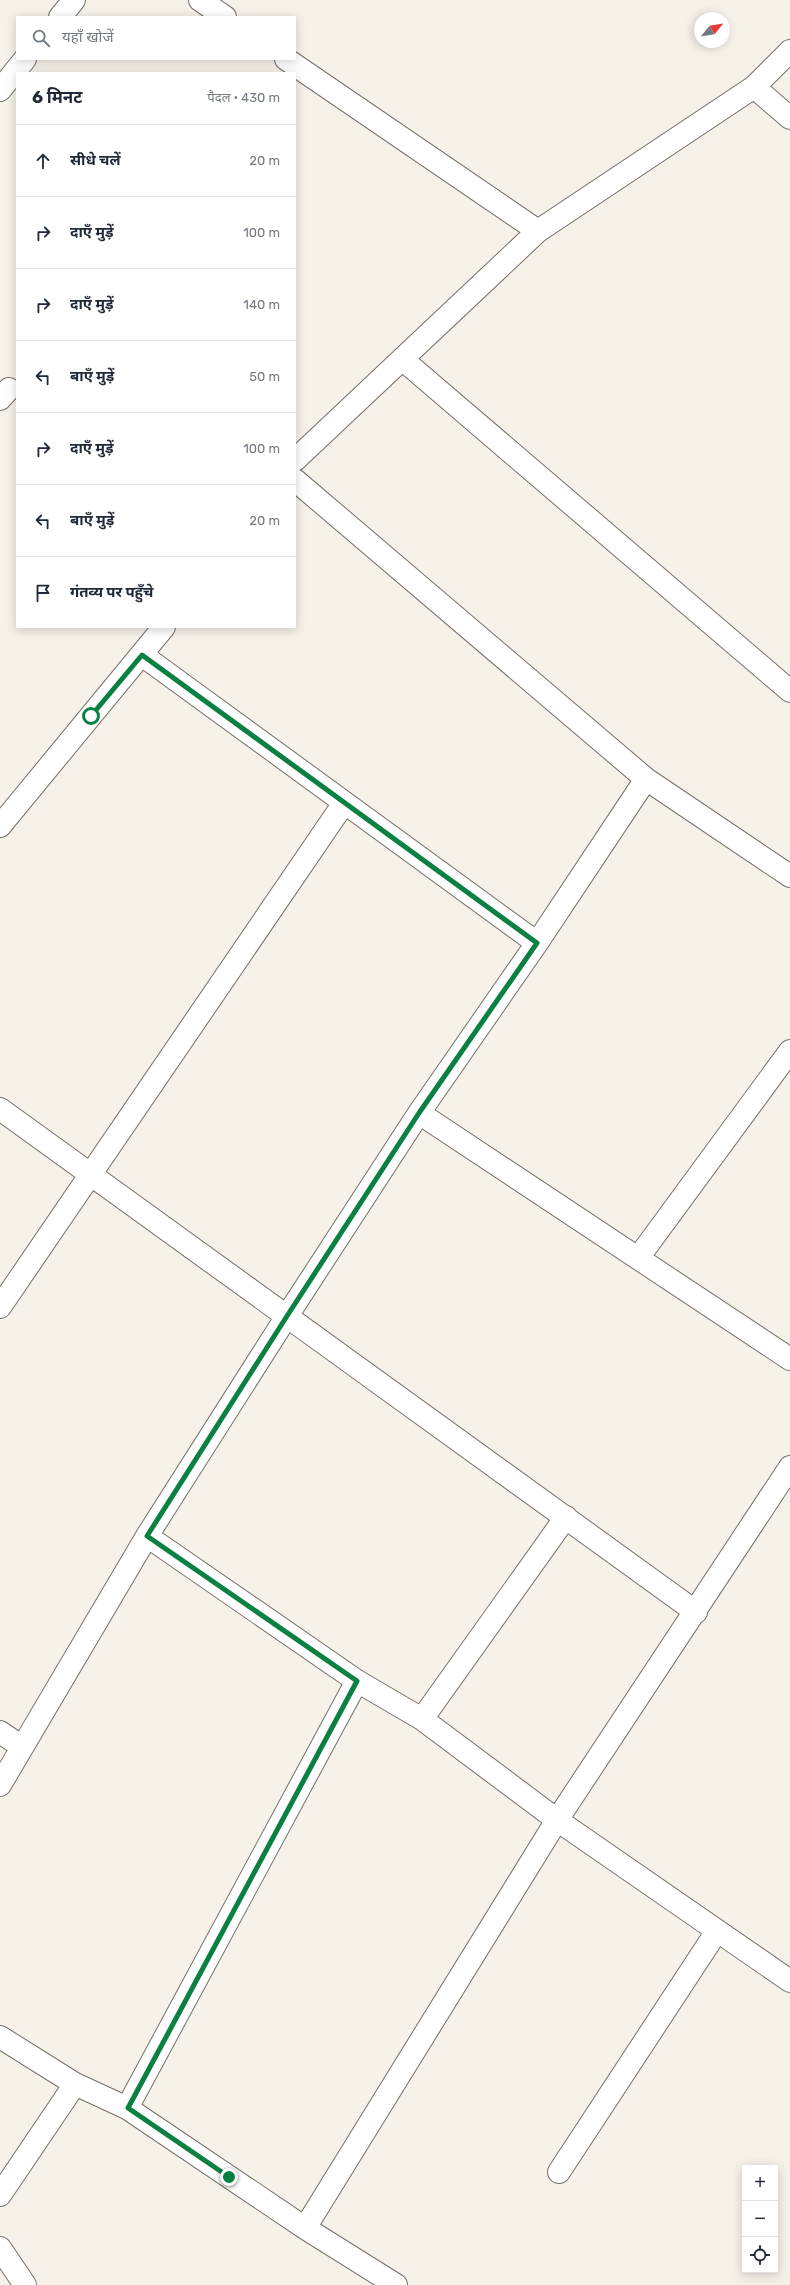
<!DOCTYPE html>
<html lang="hi">
<meta charset="utf-8">
<style>
:root{--surface:#fff;--page:#f2f2f3;--text:#1f2937;--muted:#747a83;--line:#e0e1e3}
body{margin:0;font-family:Rubik,"Noto Sans Devanagari",sans-serif;background:var(--page);color:var(--text)}
.controls{position:absolute;right:12px;bottom:12px;display:grid;overflow:hidden;border-radius:0px;box-shadow:0 2px 10px #0003}
.controls button{width:36px;height:36px;display:grid;place-items:center;padding:0;border:0;border-bottom:1px solid var(--line);background:var(--surface);color:var(--text);font:20px sans-serif}
.compass{position:absolute;left:694px;top:12px;width:36px;height:36px;border-radius:50%;background:var(--surface);box-shadow:0 2px 10px #0003;rotate:60deg}
.stop{position:absolute;width:12px;height:12px;margin:-9px;border:3px solid #0b8043;border-radius:50%;background:#fff}
.stop.end{background:#0b8043;border-color:#fff;box-shadow:0 1px 4px #0008}
.list{margin:0;padding:0;list-style:none}
h2{display:flex;justify-content:space-between;align-items:center;height:52px;margin:0;padding:0 16px;font-size:17px}
h2 small{font-size:13px;font-weight:400;color:var(--muted)}
.list li{display:grid;grid-template-columns:26px 1fr auto;gap:12px;align-items:center;box-sizing:border-box;height:72px;padding:0 16px;border-top:1px solid var(--line)}
.list b{display:block;font-size:15px;white-space:nowrap}
.list em{font-size:13px;font-style:normal;color:var(--muted)}
.icon{flex:none;width:22px;height:22px;fill:none;stroke:currentColor;stroke-width:2;stroke-linecap:round;stroke-linejoin:round}
.map{position:relative;flex:none;width:790px;height:2285px;overflow:hidden}
.search{position:absolute;background:var(--surface);box-shadow:0 2px 10px #0003;left:16px;top:16px;width:280px;height:44px;display:flex;align-items:center;gap:10px;box-sizing:border-box;padding:0 14px;border-radius:0px;color:var(--muted);font-size:15px}
.panel{position:absolute;background:var(--surface);box-shadow:0 2px 10px #0003;left:16px;top:72px;width:280px;height:556px;border-radius:0px}
.map>svg:first-child{display:block}
</style>
<div class="map">
<svg width="790" height="2285" viewBox="0 0 790 2285">
<rect width="100%" height="100%" fill="#f6f2e9"/>
<g fill="none" stroke-linecap="round" stroke-linejoin="round">
<defs>
<path id="minor" d="M200,0l25,17
M60,17l14,-17
M286,59l252,172
M754,87l36,31
M0,90l25,-31
M402,359l388,332
M0,399l9,-10
M295,460l243,-229 216,-144 36,-36
M295,480l351,299 144,97
M142,655l395,288
M0,826l164,-199
M0,1109l696,503
M419,1113l371,246
M638,1258l152,-207
M0,1307l344,-504
M147,1536l210,145 65,38 135,101 233,161
M422,1719l144,-202
M0,1732l22,15
M0,1785l147,-249 140,-220 132,-203 118,-170 109,-164
M0,2037l75,47 52,24 178,120 91,57
M127,2108l230,-427
M559,2172l158,-241
M0,2195l75,-111
M305,2228l252,-408 233,-353
M0,2248l25,37"/>
</defs>
<use href="#minor" stroke="#747069" stroke-width="24"/>
<use href="#minor" stroke="#fff" stroke-width="22"/>
</g>
<g fill="none" stroke-linecap="round" stroke-linejoin="round">
<path stroke="#0b8043" stroke-width="5" d="M91,716l51,-61 395,288 -118,170 -132,203 -140,220 210,145 -229,427 101,69"/>
</g>
</svg>
<div class="controls">
<button>+</button>
<button>−</button>
<button><svg class="icon" aria-label="locate" viewBox="0 0 24 24"><circle cx="12" cy="12" r="6"/><path d="M12 2v4M12 18v4M2 12h4M18 12h4"/></svg></button>
</div>
<svg class="compass" viewBox="-18 -18 36 36"><path d="M0-13l5 13h-10z" fill="#e53935"/><path d="M0 13l5-13h-10z" fill="#747a83"/></svg>
<div class="stop" style="left:91px;top:716px"></div>
<div class="stop end" style="left:229px;top:2177px"></div>
<div class="search"><svg class="icon" aria-label="search" viewBox="0 0 24 24"><circle cx="10" cy="10" r="6"/><path d="M15 15l6 6"/></svg>यहाँ खोजें</div>
<section class="panel">
<h2>6 मिनट<small>पैदल · 430 m</small></h2>
<ul class="list">
<li><svg class="icon" aria-label="ahead" viewBox="0 0 24 24"><path d="M12 20V5M6 11l6-6 6 6"/></svg><div><b>सीधे चलें</b></div><em>20 m</em></li>
<li><svg class="icon" aria-label="right" viewBox="0 0 24 24"><path d="M7 20v-9h11M14 6l5 5-5 5"/></svg><div><b>दाएँ मुड़ें</b></div><em>100 m</em></li>
<li><svg class="icon" aria-label="right" viewBox="0 0 24 24"><path d="M7 20v-9h11M14 6l5 5-5 5"/></svg><div><b>दाएँ मुड़ें</b></div><em>140 m</em></li>
<li><svg class="icon" aria-label="left" viewBox="0 0 24 24"><path d="M17 20v-9H6M10 6l-5 5 5 5"/></svg><div><b>बाएँ मुड़ें</b></div><em>50 m</em></li>
<li><svg class="icon" aria-label="right" viewBox="0 0 24 24"><path d="M7 20v-9h11M14 6l5 5-5 5"/></svg><div><b>दाएँ मुड़ें</b></div><em>100 m</em></li>
<li><svg class="icon" aria-label="left" viewBox="0 0 24 24"><path d="M17 20v-9H6M10 6l-5 5 5 5"/></svg><div><b>बाएँ मुड़ें</b></div><em>20 m</em></li>
<li><svg class="icon" aria-label="arrive" viewBox="0 0 24 24"><path d="M6 21V4h12l-3 4 3 4H6"/></svg><div><b>गंतव्य पर पहुँचे</b></div></li>
</ul>
</section>
</div>
